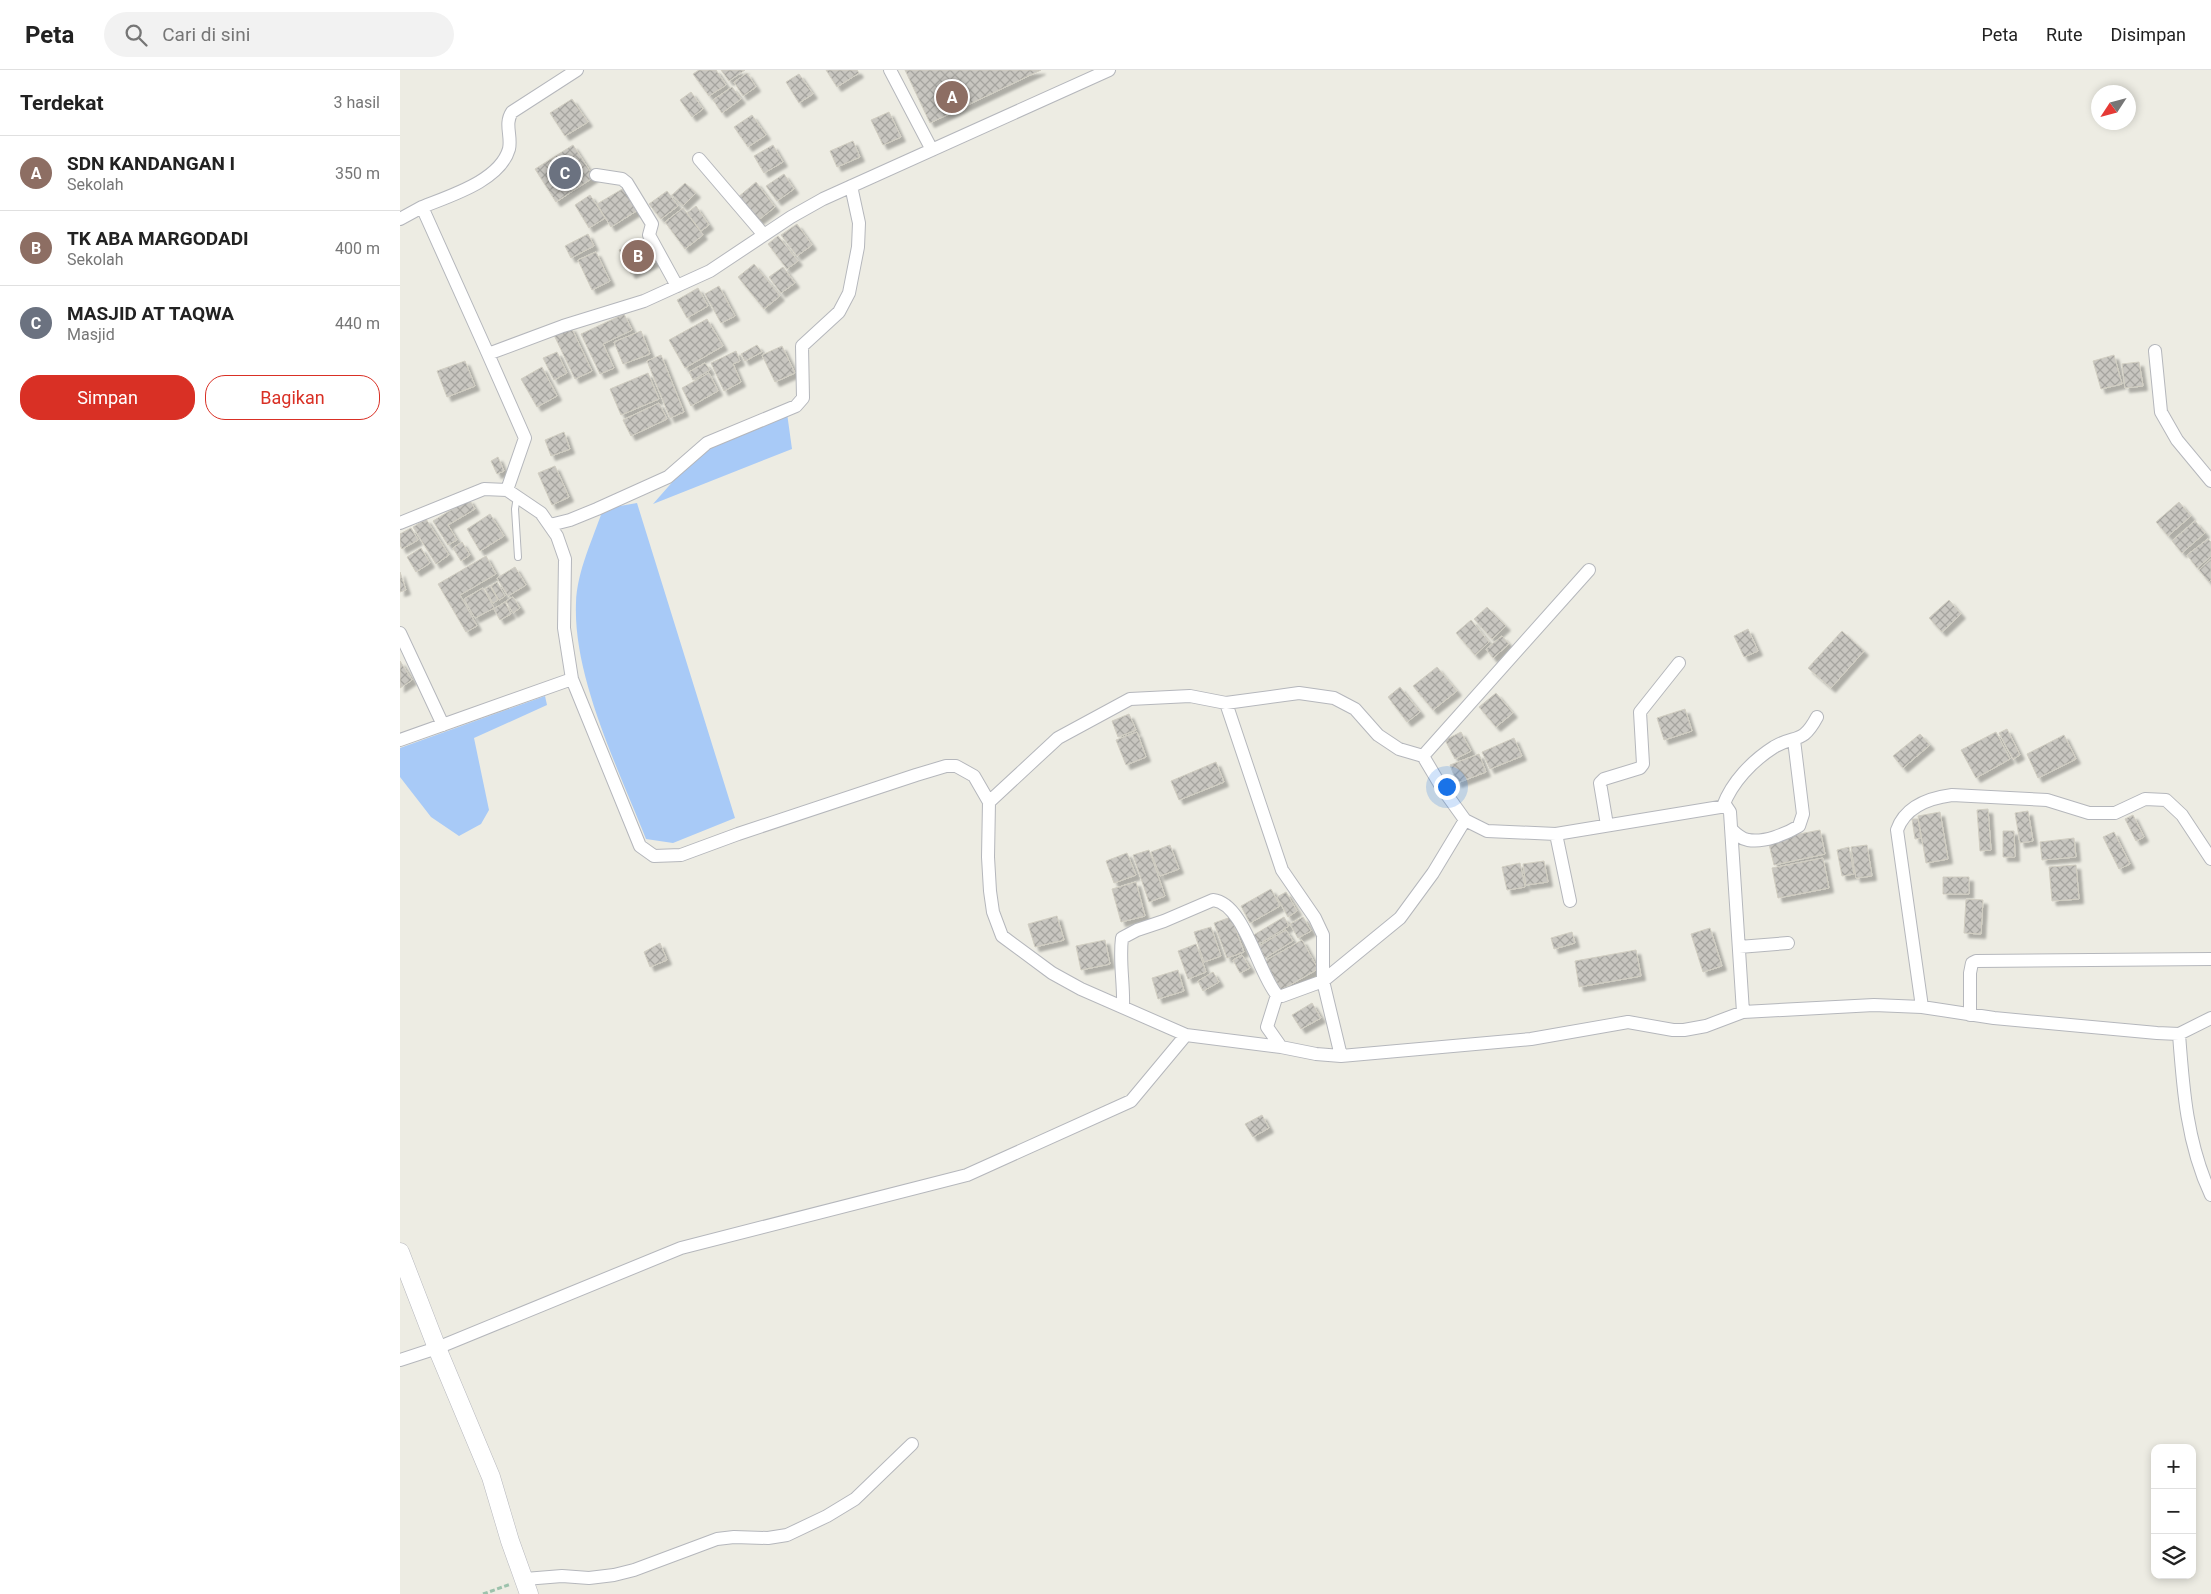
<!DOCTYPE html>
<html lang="id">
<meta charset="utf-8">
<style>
:root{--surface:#fff;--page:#f2f2f2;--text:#222;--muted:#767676;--line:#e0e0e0;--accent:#d93025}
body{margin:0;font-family:Roboto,sans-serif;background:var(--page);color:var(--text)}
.controls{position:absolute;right:15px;bottom:15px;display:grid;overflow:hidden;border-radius:10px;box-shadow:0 2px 8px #0003}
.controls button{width:45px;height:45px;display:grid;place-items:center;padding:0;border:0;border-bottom:1px solid var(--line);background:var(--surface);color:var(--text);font:25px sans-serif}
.compass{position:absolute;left:1691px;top:15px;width:45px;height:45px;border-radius:50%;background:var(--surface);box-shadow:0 2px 8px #0003;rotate:234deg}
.you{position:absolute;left:1046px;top:716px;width:18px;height:18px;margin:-12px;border:4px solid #fff;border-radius:50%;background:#1a73e8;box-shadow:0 0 0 8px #1a73e833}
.badge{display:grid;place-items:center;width:32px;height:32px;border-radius:50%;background:var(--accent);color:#fff;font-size:16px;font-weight:700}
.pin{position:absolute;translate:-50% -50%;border:2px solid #fff;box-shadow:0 1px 5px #0006}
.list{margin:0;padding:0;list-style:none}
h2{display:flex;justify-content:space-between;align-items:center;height:65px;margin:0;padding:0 20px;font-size:21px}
h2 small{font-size:16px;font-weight:400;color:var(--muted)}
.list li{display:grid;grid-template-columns:32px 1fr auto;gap:15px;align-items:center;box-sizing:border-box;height:75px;padding:0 20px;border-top:1px solid var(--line)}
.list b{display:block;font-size:19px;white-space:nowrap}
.list p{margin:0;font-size:16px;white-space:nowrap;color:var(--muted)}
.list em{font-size:16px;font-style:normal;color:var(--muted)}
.actions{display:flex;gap:10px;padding:15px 20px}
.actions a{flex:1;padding:11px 0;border:1px solid var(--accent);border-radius:20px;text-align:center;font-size:18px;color:var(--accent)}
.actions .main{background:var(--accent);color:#fff}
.icon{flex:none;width:28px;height:28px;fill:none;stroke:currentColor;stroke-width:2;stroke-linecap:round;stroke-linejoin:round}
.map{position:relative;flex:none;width:1811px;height:1524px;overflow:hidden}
header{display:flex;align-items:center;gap:30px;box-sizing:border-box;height:70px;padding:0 25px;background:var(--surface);border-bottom:1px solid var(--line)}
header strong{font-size:24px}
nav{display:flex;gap:28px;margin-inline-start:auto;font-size:18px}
.search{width:350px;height:45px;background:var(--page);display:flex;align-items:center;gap:12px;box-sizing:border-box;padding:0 18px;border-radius:28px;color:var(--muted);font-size:19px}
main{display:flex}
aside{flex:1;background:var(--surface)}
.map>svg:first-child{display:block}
</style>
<header>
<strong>Peta</strong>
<div class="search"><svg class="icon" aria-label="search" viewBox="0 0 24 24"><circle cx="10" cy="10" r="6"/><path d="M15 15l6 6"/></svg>Cari di sini</div>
<nav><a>Peta</a><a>Rute</a><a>Disimpan</a></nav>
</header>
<main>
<aside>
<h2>Terdekat<small>3 hasil</small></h2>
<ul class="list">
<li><span class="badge" style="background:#8d6e63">A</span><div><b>SDN KANDANGAN I</b><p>Sekolah</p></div><em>350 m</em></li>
<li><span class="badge" style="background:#8d6e63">B</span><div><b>TK ABA MARGODADI</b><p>Sekolah</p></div><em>400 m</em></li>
<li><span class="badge" style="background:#6b7280">C</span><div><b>MASJID AT TAQWA</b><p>Masjid</p></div><em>440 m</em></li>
</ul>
<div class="actions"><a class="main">Simpan</a><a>Bagikan</a></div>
</aside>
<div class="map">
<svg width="1811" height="1524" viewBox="0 0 1811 1524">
<defs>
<pattern id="building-cross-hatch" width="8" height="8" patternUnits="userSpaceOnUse" patternTransform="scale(1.25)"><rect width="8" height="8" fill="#c8c6c0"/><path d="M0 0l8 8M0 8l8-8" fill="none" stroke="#a5a49f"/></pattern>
<filter id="shadow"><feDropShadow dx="4.5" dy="4.5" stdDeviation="1" flood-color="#0004"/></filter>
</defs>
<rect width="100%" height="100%" fill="#edece3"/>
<path fill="#a8caf7" d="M387,343l5,36 -139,55 51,-58z
M237,433l98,315 -62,25 -27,-4c-27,-69 -73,-161 -70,-236 1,-32 17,-64 27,-94z
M145,626l2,9 -73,33 15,72 -8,14 -22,12 -28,-19 -31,-40v-29z"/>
<path fill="url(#building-cross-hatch)" stroke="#d1cec2" filter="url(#shadow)" d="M299,0h17l10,15 -17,11 -16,-22z
M321,0h24l-16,11z
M426,0h31l2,3 -22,14z
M505,0h136l-111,53z
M347,3l9,14 -13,9 -9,-14z
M399,4l14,20 -14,9 -13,-21z
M332,17l9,12 -19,14 -9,-13z
M291,22l12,17 -11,8 -12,-17z
M172,29l16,23 -23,14 -15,-23z
M489,42l12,25 -18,8 -12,-25z
M352,45l14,20 -18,12 -14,-20z
M453,71l7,16 -23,10 -7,-16z
M173,75l21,32 -38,25 -21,-33z
M373,75l10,17 -19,11 -10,-17z
M384,104l10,15 -17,12 -11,-15z
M356,112l19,25 -19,15 -19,-24z
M285,113l11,10 -13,13 -11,-11z
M224,118l14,22 -27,17 -14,-23z
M267,121l11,15 -17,13 -12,-15z
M190,125l15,23 -16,10 -14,-23z
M296,136l13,19 -8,6 -14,-18z
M283,138l20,27 -18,14 -20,-27z
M397,154l15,21 -15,11 -16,-21z
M188,164l6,12 -23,12 -6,-12z
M378,166l20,25 -11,8 -19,-25z
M245,168l12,23 -26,13 -12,-24z
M196,182l14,29 -18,9 -14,-30z
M354,194l26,32 -16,13 -26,-32z
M383,197l12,16 -14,10 -12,-16z
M319,216l16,30 -14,7 -16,-29z
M298,218l10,18 -21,12 -10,-18z
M224,244l8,16 -29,14 11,24 -14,6 -19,-40z
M307,249l16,27 -38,22 -16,-28z
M171,257l21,44 -17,8 -21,-44z
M241,261l9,23 -27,10 -9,-22z
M357,275l5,7 -17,9 -4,-7z
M382,276l13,27 -20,9 -13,-27z
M336,281l4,10 -7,3 8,18 -17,9 -13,-28z
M157,282l10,21 -13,7 -11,-22z
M261,285l23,57 -14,6 -23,-57z
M1714,285l8,29 -21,5 -8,-28z
M65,291l10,25 -28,11 -10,-26z
M1739,292l4,24 -18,2 -3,-24z
M305,293l5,7 -17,10 -4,-8z
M142,297l15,29 -20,11 -16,-28z
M248,303l11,26 -38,16 -11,-26z
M309,303l9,18 -27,15 -9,-18z
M259,333l8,16 -36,17 -8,-16z
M164,362l6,17 -19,7 -6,-16z
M98,387l6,14 -7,3 -6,-13z
M155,396l14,31 -17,8 -14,-32z
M69,429l6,10 -27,16 9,15 -9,5 -15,-24z
M1779,432l12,14 -23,20 -12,-14z
M90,444l14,22 -24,15 -13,-22z
M26,449l23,36 -13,9 -23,-37z
M1795,451l10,12 -23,20 -10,-12z
M11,458l7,12 -16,9 -2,-4v-11z
M1808,469l3,3v14l-14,12 -10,-13z
M62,472l8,13 -9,6 -8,-13z
M21,478l9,15 -14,9 -9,-15z
M86,486l10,18 -36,21 17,31 -11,6 -28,-48z
M1811,489v21l-2,2 -10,-12z
M115,497l11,18 -18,11 -11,-18z
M0,502l6,18 -6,2z
M97,512l8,14 -6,4 -8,-14z
M90,516l8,14 -5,3 -8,-14z
M83,518l11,20 -19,10 -11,-19z
M113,527l7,11 -7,5 -7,-12z
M1549,530l12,14 -19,18 -13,-14z
M105,532l6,12 -11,6 -6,-11z
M1087,537l19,19 -14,13 -18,-20z
M1071,550l18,22 -14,13 -19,-22z
M1348,559l10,22 -14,6 -10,-21z
M1442,561l22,20 -33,37 -23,-20z
M1102,566l7,8 -16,14 -7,-9z
M0,591l12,19 -12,8z
M1037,597l20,24 -24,19 -20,-24z
M1000,617l20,25 -13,10 -19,-25z
M1096,623l17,20 -17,14 -17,-20z
M1285,639l7,22 -28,9 -7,-22z
M729,644l7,16 -18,7 -6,-16z
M1607,659l13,26 -7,4 -14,-26z
M737,662l9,25 -20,8 -10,-25z
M1061,662l10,19 -16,8 -10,-19z
M1596,662l14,27 -34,19 -15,-28z
M1520,664l10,11 -27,23 -10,-12z
M1664,665l12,24 -38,19 -11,-24z
M1114,668l8,18 -32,13 -8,-17z
M1079,684l7,18 -29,11 -7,-18z
M816,692l8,20 -45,18 -8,-19z
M1588,739l3,41 -11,1 -3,-41z
M1628,741l5,30 -13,2 -5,-30z
M1540,742l8,47 -22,4 -8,-47z
M1733,745l11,22 -8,4 -11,-22z
M1512,749h6l3,19 -6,1z
M1420,760l5,24 -51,11 -6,-25z
M1603,761h11l1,26h-12z
M1714,762l16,32 -11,5 -16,-32z
M1674,768l2,19 -34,3 -2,-18z
M770,775l9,24 -19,7 -9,-24z
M1467,775l5,31 -16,2 -5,-31z
M1449,777l5,27 -12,2 -5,-26z
M749,780l16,46 -16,6 -16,-47z
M727,783l9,22 -22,8 -8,-22z
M1423,788l6,30 -51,10 -6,-30z
M1144,791l4,21 -22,3 -3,-21z
M1120,793l5,24 -18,3 -5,-23z
M1676,795l3,34 -27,2 -3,-34z
M1543,807h26v17h-26z
M736,812l9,34 -24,6 -9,-33z
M871,819l9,17 -30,17 -9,-17z
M886,822l11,19 -9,6 -11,-20z
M1566,829l17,1 -2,34 -17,-1z
M657,846l7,24 -29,7 -7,-23z
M831,847l13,35 -17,6 -13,-35z
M884,847l5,9 -32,19 -5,-9z
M903,847l8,14 -13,7 -8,-14z
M811,857l10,29 -17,6 -10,-30z
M1310,858l12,38 -19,6 -12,-38z
M886,860l7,11 -28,17 -6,-12z
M1172,862l3,11 -21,6 -3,-11z
M705,870l5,24 -29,6 -5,-24z
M902,870l16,29 -37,21 -16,-29z
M260,873l7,17 -17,7 -6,-15z
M796,874l10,28 -18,7 -10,-28z
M1236,880l5,26 -62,11 -4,-26z
M842,885l8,13 -10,5 -7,-13z
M778,900l6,21 -26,8 -6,-21z
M813,902l6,10 -16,9 -5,-10z
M912,933l9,15 -20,11 -9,-14z
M862,1045l7,13 -16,9 -8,-13z"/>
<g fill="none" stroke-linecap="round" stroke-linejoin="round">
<defs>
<path id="lane" d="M117,427l-2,12 3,48"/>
<path id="street" d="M490,0l42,80
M299,89l65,76
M196,105l26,4 5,4 25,41 -3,11 28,51
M0,149l22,-12
M1755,281l6,61 16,28 34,41
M88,284l-66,-147c27,-11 78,-26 87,-58 3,-13 -5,-25 3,-37l65,-42
M107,420l34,23 16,23 8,23 -1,69 8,51 68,167 14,10 27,-1 57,-21 178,-59 30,-9h10l18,10 15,26 -1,55 2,34 3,21 9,24 50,37 29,16 105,46 95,12 35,7 25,2 190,-17 97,-17 45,8h11l22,-4 37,-14 131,-7 48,2 72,11 163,15 22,1 32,-16
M0,453l84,-34 23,1 18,-52 -37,-84 75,-28 81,-25 66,-30 81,-54 32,-18 286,-129
M150,455l20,-5 27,-11 71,-32 39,-34 89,-37 7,-8 -1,-52 37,-34 10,-19 9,-46 1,-24 -8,-37
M0,563l43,92
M826,633l56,167 33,48 8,17v46l18,75
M0,670l172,-61
M1023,686l166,-186
M589,732l69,-64 72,-39 60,-3 36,7 73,-10 35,5 21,11 23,26 21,14 24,7 19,32 23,32 22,11 69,3 170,-28 4,6 13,200
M1323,736c9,-24 29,-45 51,-59 22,-13 28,-2 43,-30
M1207,755l-7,-42 4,-4 36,-11 3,-4 -3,-52 39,-49
M1331,759c5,5 10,10 17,11 16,3 38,-6 51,-14l4,-12 -9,-74
M1156,764l14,67
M1339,877l49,-4
M877,925l-10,32 14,20
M723,937c1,-23 -4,-46 -1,-69l15,-8 27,-9 49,-21c31,3 45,73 64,95l5,1 41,-15 77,-63 33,-45 32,-53
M1522,937l-25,-177c8,-23 32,-32 55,-35l95,5 42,13h26l30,-14 21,1 16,15 29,44
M1570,945v-42l2,-10 4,-2 235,-2
M1779,964c4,55 8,110 32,161
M0,1290l37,-12 244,-100 286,-73 164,-74 55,-66
M125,1509l37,-3 27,2 25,-3 20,-5 83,-31 17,-2 34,1 19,-3 40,-19 28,-17 57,-55"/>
<path id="secondary" d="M0,1182l37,96 54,129 19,64 19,53"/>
</defs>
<use href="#lane" stroke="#b5b7bc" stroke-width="8"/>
<use href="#street" stroke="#b5b7bc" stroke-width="14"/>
<use href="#secondary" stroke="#b7b8be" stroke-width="19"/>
<path stroke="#9cc2ac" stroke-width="3" stroke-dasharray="5 2.5" stroke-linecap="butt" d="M83,1524l28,-10"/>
<use href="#lane" stroke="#fff" stroke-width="6"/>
<use href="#street" stroke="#fff" stroke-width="12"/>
<use href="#secondary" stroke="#fff" stroke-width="18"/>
</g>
</svg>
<div class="controls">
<button>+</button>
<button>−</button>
<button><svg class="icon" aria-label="layers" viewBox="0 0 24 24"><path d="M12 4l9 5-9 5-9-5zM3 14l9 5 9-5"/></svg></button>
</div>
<svg class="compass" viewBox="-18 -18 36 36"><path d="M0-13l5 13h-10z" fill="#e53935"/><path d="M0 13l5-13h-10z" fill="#767676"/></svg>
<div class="you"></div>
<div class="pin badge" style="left:552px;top:27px;background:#8d6e63">A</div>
<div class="pin badge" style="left:238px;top:186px;background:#8d6e63">B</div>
<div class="pin badge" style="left:165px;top:103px;background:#6b7280">C</div>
</div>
</main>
